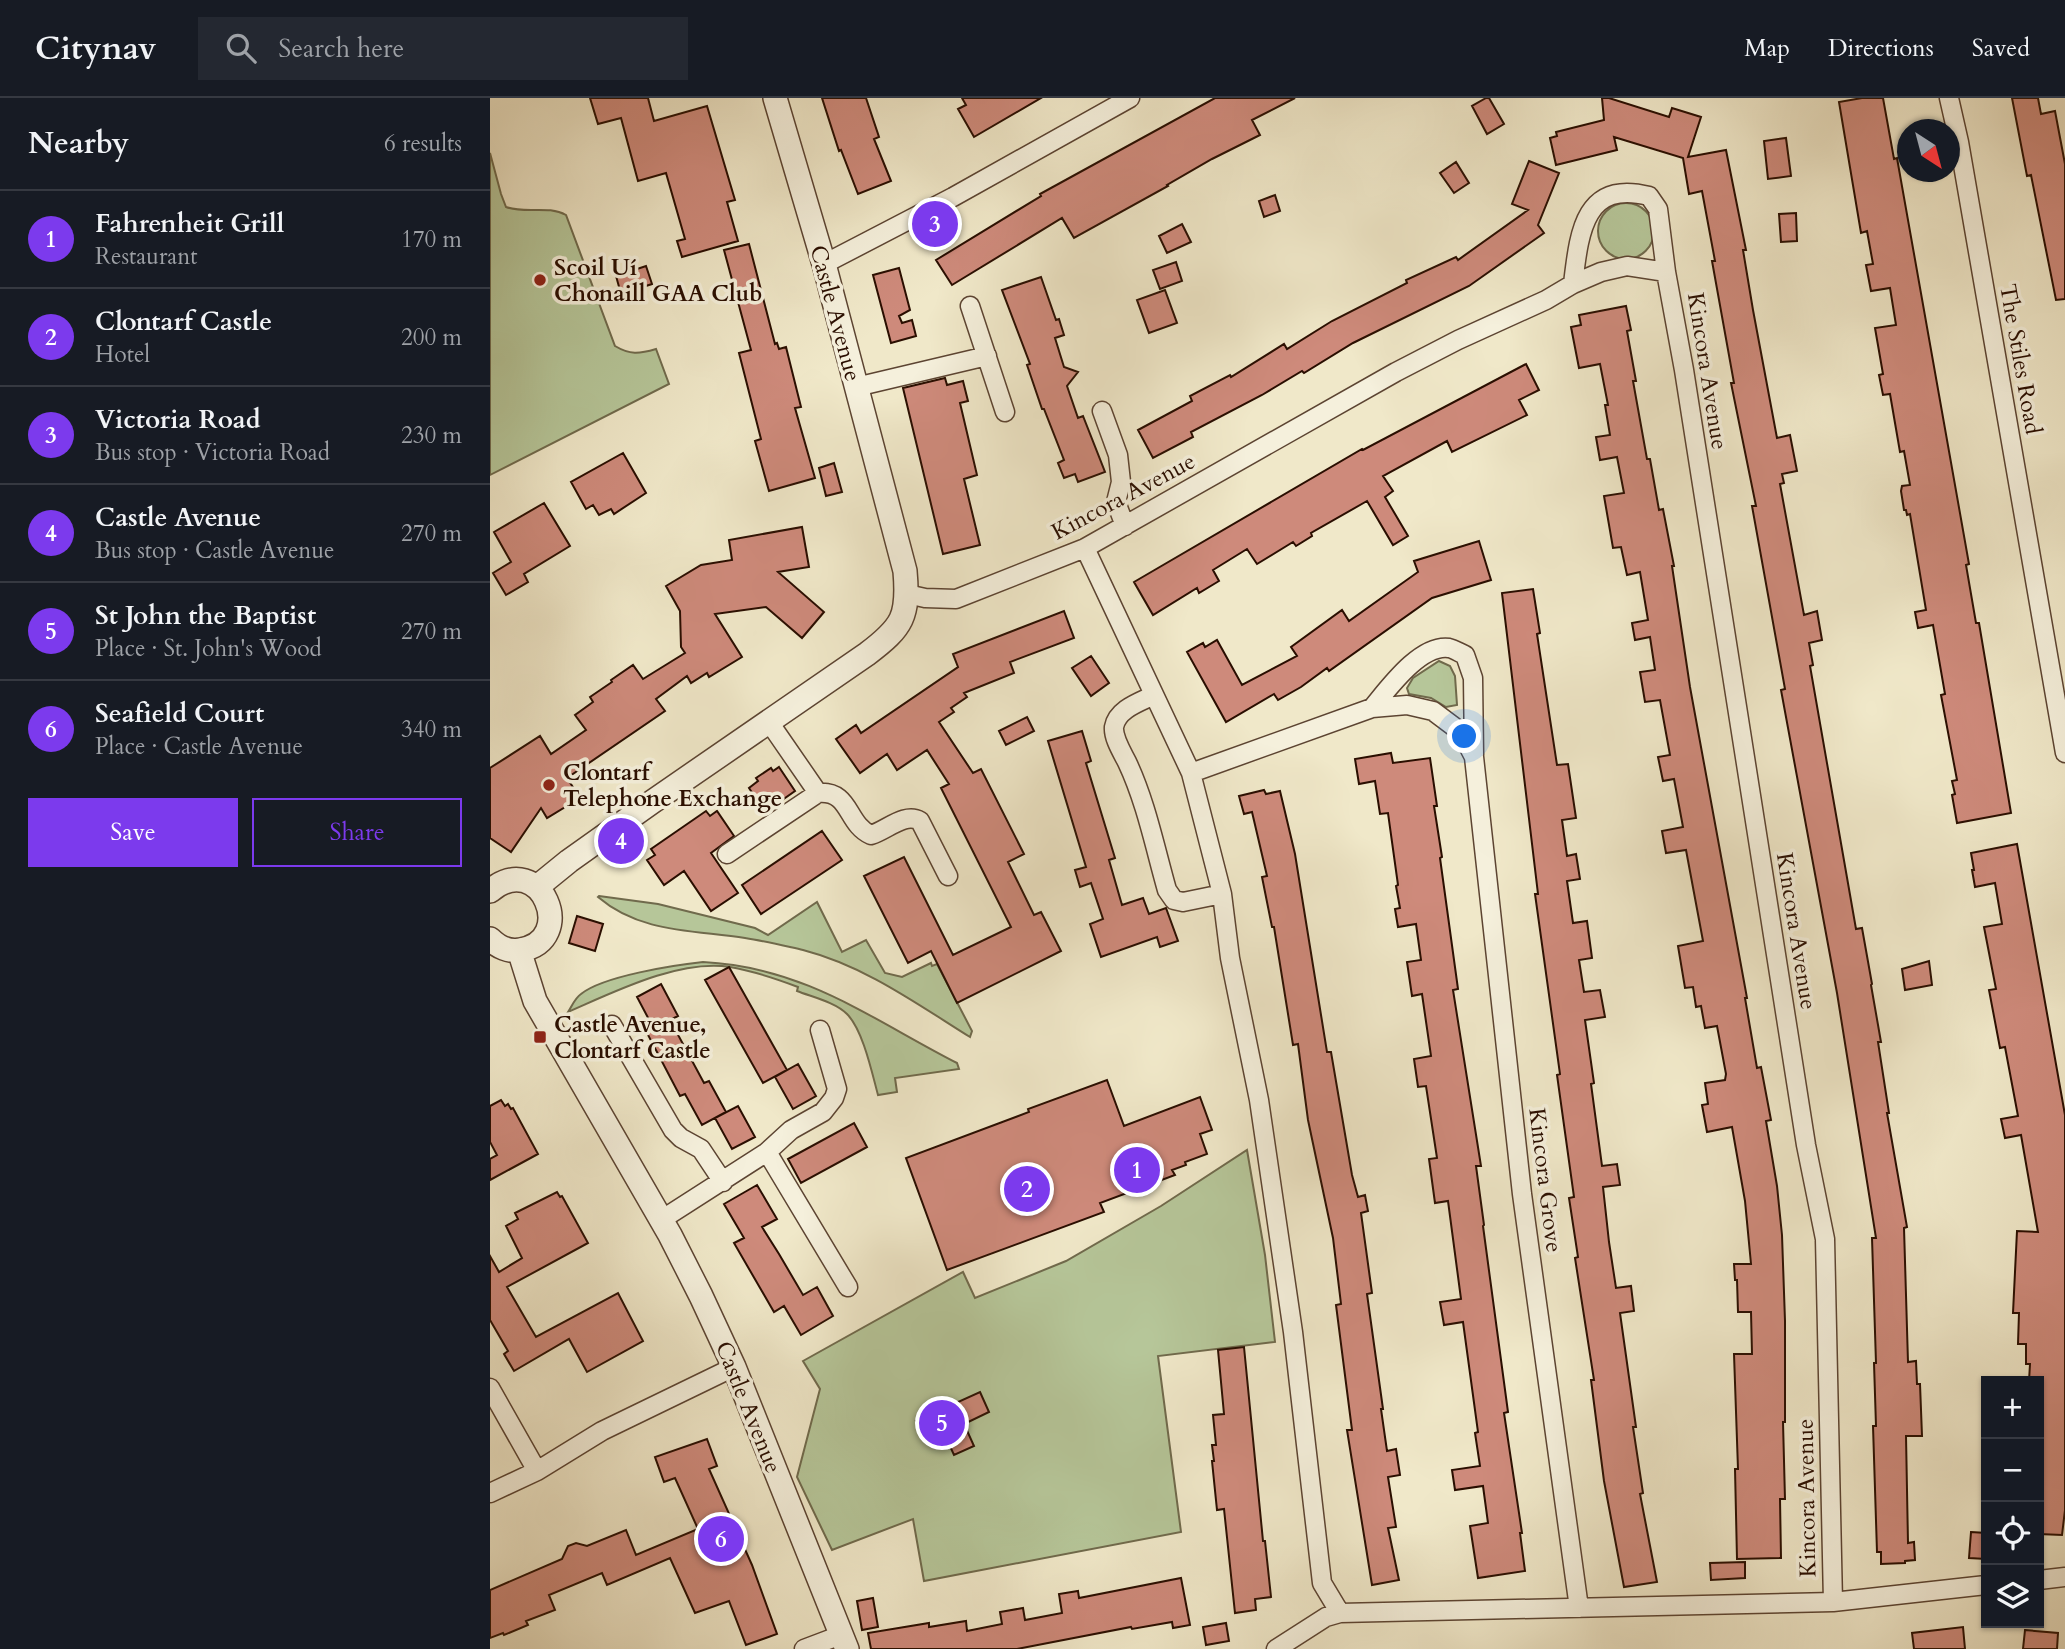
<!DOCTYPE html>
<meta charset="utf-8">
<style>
:root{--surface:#171b24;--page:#242831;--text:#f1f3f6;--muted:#9ea1a6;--line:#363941;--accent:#7c3aed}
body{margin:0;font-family:Cardo,serif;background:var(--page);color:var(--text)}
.controls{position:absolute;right:21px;bottom:21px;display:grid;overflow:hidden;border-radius:0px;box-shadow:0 2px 5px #0004}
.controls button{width:63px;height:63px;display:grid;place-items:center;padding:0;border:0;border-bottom:2px solid var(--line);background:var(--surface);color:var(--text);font:35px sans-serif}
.compass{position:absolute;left:1407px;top:21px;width:63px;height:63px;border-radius:50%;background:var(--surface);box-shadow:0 2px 5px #0004;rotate:144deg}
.you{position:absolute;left:975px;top:639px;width:24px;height:24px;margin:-18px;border:5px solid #fff;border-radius:50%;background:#1a73e8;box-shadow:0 0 0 10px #1a73e833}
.badge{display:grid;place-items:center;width:46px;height:46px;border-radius:50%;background:var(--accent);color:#fff;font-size:23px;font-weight:700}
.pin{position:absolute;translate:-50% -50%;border:4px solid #fff;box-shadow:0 2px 7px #0006}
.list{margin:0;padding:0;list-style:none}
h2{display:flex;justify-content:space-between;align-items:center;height:91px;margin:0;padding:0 28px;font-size:30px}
h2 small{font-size:23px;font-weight:400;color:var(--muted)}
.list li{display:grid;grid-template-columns:46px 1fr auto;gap:21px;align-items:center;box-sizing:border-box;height:98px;padding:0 28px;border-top:2px solid var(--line)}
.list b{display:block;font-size:26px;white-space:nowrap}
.list p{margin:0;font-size:23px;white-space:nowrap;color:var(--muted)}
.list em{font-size:23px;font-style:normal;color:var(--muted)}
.actions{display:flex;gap:14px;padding:21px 28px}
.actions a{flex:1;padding:16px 0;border:2px solid var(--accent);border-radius:0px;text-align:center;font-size:24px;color:var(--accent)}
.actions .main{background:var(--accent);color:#fff}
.icon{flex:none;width:38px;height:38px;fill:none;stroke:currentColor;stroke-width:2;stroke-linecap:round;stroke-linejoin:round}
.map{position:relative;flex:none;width:1575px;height:1551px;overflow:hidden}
header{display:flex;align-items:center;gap:42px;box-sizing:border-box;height:98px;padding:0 35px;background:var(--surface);border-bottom:2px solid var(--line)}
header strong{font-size:33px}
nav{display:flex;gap:38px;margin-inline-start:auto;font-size:24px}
.search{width:490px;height:63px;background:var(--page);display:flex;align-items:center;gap:18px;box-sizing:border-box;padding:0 24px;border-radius:0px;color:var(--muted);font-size:26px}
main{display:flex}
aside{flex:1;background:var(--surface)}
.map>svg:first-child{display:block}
</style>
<header>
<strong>Citynav</strong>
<div class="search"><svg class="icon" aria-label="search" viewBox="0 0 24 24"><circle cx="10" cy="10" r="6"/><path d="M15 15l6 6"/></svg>Search here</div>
<nav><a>Map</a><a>Directions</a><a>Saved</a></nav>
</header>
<main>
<aside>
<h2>Nearby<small>6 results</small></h2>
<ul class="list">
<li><span class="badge">1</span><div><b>Fahrenheit Grill</b><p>Restaurant</p></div><em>170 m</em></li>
<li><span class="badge">2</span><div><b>Clontarf Castle</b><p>Hotel</p></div><em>200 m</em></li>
<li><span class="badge">3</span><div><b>Victoria Road</b><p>Bus stop · Victoria Road</p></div><em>230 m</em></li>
<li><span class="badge">4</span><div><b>Castle Avenue</b><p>Bus stop · Castle Avenue</p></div><em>270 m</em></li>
<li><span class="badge">5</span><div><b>St John the Baptist</b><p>Place · St. John's Wood</p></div><em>270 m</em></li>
<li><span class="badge">6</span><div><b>Seafield Court</b><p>Place · Castle Avenue</p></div><em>340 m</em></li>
</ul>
<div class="actions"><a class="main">Save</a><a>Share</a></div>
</aside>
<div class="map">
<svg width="1575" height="1551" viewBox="0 0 1575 1551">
<rect width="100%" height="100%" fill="#f0e8c9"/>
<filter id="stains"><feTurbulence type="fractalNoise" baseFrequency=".00286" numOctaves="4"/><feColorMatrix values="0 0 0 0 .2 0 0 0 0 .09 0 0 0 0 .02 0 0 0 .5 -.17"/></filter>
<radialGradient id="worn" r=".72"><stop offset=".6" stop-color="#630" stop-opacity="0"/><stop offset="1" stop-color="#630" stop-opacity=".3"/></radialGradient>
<path fill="#b6c699" stroke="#706a4c" stroke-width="2" d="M0,55l11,41 5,13c20,7 42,-2 60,8l49,131c15,9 24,8 41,3l13,35 -179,91z
M1108 133a28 28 0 1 1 56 0a28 28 0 1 1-56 0Z
M949,563l11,5 5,10 2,29 -11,2 -15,-9 -22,-4 -2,-6 6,-10z
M109,798l59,8 97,24 13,7 49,-33 25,50 24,-12 19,33 17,4 29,-14 1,3 5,-2 35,67 -2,6c-53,-33 -105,-71 -167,-87 -18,-4 -38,-9 -58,-12 -52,-8 -105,-5 -147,-41z
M213,864c102,5 168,57 254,101l2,6 -64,9 2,14 -19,3c-6,-22 -15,-65 -31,-81 -12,-12 -35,-17 -50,-23l1,-4c-21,-8 -45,-16 -68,-20 -51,-8 -116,25 -162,45 4,-6 7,-14 13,-18 22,-18 94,-29 122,-32z
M757,1052l18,105 10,87 -117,14 23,176 -257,49 -11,-62 -81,31 -35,-73 23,-88 -17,-28 160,-89 12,26 91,-37 95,-55z"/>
<path fill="#ce8a7b" stroke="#2a0e00" stroke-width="2" d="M100,0h58l6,23 53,-15 28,94 -8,2 11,39 -56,16 -5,-16 8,-2 -19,-66 -28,8 -17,-63 -23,6z
M332,0h44l13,39 -5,2 17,42 -33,13 -17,-44 -2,1z
M472,0h79l-67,39 -16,-28 8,-4z
M725,0h80l-43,22 8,15 -48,24 -45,26 1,1 -94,52 -12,-20 -110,67 -16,-25 105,-64 -1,-2z
M996,0h3l15,26 -17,10 -15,-28z
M1112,0h7l60,19 3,-9 29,9 -13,40 38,-7 20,100h-3l10,60 24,128 13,-3 7,36 -15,3 2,9 -4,1 24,131 13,-4 5,29 -13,3 4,22 -3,1 46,263 6,-1 10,56 -1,1 10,57h-3l11,71h-2l20,114 -3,1 4,134 8,-1 1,23h3l2,52h-16l2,107 6,-1 1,18 -10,1v2l-24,1v-12h-4l-4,-126h3l-2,-63h2l-4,-125h4l-39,-245 -56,-303 4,-1 -33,-183h4l-25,-123h3l-22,-122h3l-13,-70 -13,3 -6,-36 -69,-21 3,13 -61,15 -6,-27 7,-2 -1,-4 48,-12z
M1372,0h21l11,61 3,-1 72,406 -3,1 10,58h3l32,190 -54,10 -5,-28 3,-1 -3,-13 5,-1 -16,-85 4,-1 -12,-69 -15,3 -3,-16 11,-2 -16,-96 -3,1 -1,-5h-2l-3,-19 1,-5 8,-1 -6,-34 -4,1 -10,-58 -7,1 -4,-20 4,-1 -8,-46 21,-3 -6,-37 -19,3 -5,-26 7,-1 -6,-33 -6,2 -22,-131z
M1522,0h26l3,16 14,-3 10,53v135l-9,1 -25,-125 -4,1z
M1296,40l5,38 -23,3 -4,-38z
M1039,63l30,12 -21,52 6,8 -75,53 -116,57 -49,30 -2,-2 -40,24 -71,37 2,5 -40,21 -15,-28 54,-29 -2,-5 40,-21 1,2 53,-33 3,5 45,-28 75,-38 -1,-3 50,-23 2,3 70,-50 -16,-6z
M966,64l13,21 -15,10 -14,-20z
M785,97l5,16 -16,6 -5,-16z
M1306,115l1,28 -16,1 -2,-28z
M692,126l9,18 -24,11 -8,-17z
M259,146l26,100 2,-1 2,6 7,-2 15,60 -6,1 20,70 -46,13 -14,-50 6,-2 -22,-86 12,-3 -27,-100z
M686,164l6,19 -22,8 -7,-19z
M156,168l6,18 -31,10 -5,-18z
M409,170l11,42 -11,6 3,7 10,-3 4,16 -25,7 -18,-68z
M551,179l15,43 3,-1 5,16 -9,3 9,29 14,5 -11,14 11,32 5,-2 22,56 -27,10 -3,-8 -11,4 -6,-15 6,-3 -20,-51h-2l-15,-44 3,-1 -28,-74z
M675,192l12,33 -28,10 -12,-33z
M1136,208l5,24 -4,1 9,50h-3l14,78h3l9,51 4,-1 11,57h-2l18,121 55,300 2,11h-2l12,70 4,-1 10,53 -5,1 11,65 5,49 3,86v101h-2l2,77h-5l1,59 -44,1 -2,-90h3l-4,-115h18l-1,-42h-13l-1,-32h-2l-1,-16h17l-6,-63 -13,-74 -25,5 -5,-27 6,-1 -3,-21 20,-3 1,-6 -9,-48 -12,2 -4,-22 -5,1 -3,-20 -8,1 -7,-42 25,-5 -17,-91 -20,3 -4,-22 21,-4 -9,-48 -11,2 -5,-24 12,-2 -10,-55 -15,2 -5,-30 15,-2 -5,-33 -15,3 -3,-17 16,-3 -8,-48 -13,3 -6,-28 -8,1 -9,-52 20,-3 -7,-36 -17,3 -4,-23 14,-2 -5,-30h3l-8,-41 -21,4 -8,-41 10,-2 -2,-10z
M1036,266l13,26 -20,10 8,15 -75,37 -5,-11 -64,35 10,15 -8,6 23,39 -15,9 -26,-44 -56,32 1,3 -16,10 -3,-4 -36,22 -10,-15 -34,21 6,11 -20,12 -2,-5 -44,27 -19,-33 228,-133 1,1z
M455,280l2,7 16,-4 5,20 -8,2 17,72 -13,4 16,66 -37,9 -40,-166z
M133,355l23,40 -32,21 -3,-5 -12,6 -6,-10 -7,4 -15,-27z
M344,365l8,29 -16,4 -7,-28z
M54,405l26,43 -46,28 4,8 -22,13 -13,-22 18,-11 -17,-30z
M312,429l7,40 -31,5 46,40 -22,26 -36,-31 -51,7 27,43 -33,20 -2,-4 -16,10 -4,-7 -31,23 9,12 -98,67 13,20 -33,20 -6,-10 -30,44 -21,-14v-70l50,-32 11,18 35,-24 -11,-15 18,-13 -3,-5 22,-15 -1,-2 22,-15 10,14 42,-26 -4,-6 -1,-36 -14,-25 35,-21 31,-5 -3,-20z
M989,443l12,39 -59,18 -103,73 -2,-3 -26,19 -23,13 -4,-6 -48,28 -39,-70 16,-9 2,4 12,-7 25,45 55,-29 -6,-9 51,-37 7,11 69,-49 -4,-11z
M1043,491l7,44 -3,1 20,131 11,-1 8,54 -14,2 5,36 9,-2 4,25 -13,2 6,42 14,-2 5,37 -13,2 5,32 16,-2 5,27 -20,3 9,63 -3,1 11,82 15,-2 3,21 -17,2 6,55 7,46 15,-2 3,25 -14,2 16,114h-3l10,66 -3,1 17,88 -33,5 -20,-106 -13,-101h3l-19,-122 3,-1 -9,-59 5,-1 -17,-122 3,-1 -25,-180h3l-36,-301z
M574,513l10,27 -64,24 4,11 -50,20 3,4 -16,11 3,4 -15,10 34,51 8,-4 43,85 -16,8 26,53 7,-3 20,39 -104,52 -26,-52 -23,12 -44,-87 40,-19 49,98 58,-28 -70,-139 8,-4 -22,-34 -30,20 -10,-16 -27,19 -24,-34 20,-14 5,8 97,-66 -5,-13z
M601,558l18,27 -18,13 -19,-28z
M537,619l7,14 -28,14 -7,-14z
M592,633l9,30 -5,2 29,95 -6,2 13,45 21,-7 6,16 17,-6 12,33 -18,6 -3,-10 -56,20 -11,-33 13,-5 -12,-36 -11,4 -5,-17 11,-3 -38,-126z
M901,655l2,10 37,-5 7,48h-3l8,51 -2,1 18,131 -5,1 28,176h-5l8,59 -1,1 25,186 -4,1 18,120h-2l5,38 -47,7 -8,-52 18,-3 -5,-37 -28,4 -3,-20 28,-4 -5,-33 3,-1 -15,-110 -19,3 -4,-23 21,-3 -13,-98 -13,2 -6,-44 8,-1 -11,-72 -8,1 -4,-28 17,-3 -9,-62 -10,2 -5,-34 14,-2 -5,-36 -18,3 -3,-18 5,-1 -4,-22 2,-1 -10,-72 -8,1 -5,-33 -16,3 -4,-25z
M289,669l16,24 -30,21 -16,-24 9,-7 -2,-3 15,-10 2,3z
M774,692l2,4 14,-3 15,63 32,198h4l21,123 6,22 7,-2 3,16 -7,2 11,80 -5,1 16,115h-2l6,42 9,-2 4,26 -12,2 8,50 -8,1 11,52 -27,5 -25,-155h5l-16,-125 5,-1 -8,-66 -25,-118 -10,-76 -5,1 -19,-118h-2l-10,-50 5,-1 -15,-64 -8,2 -5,-18z
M216,713l4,5 7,-5 17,25 -23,17 27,40 -27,18 -27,-40 -20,14 -17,-25 8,-5 -4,-6z
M332,733l20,29 -81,54 -19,-29z
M1527,746l48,271v395l-3,25 -23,-1v-153h-10l1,-17h-4v-20h-8l1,-31h-6l4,-82 21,1 -17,-97 -16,3 -4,-19 17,-3 -13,-69 -5,1 -11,-58 7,-1 -12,-62 18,-3 -7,-41 -20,4 -3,-17h2l-3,-17z
M87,818l26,8 -8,27 -26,-8z
M1439,863l3,24 -27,5 -3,-21z
M239,869l58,103 -24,13 -58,-103z
M171,886l17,32 -8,4 34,63 5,-2 17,31 -24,13 -17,-31 -5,2 -33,-63 7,-4 -17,-32z
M308,966l18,32 -23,13 -18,-32z
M617,982l17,46 76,-29 12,33 -12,4 7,20 -22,8 1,3 -14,5 3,5 -75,28 4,9 -157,58 -41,-112 123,-46 -1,-3z
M11,1002l4,6 3,-2 3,5 2,-1 25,46 -48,26v-21l7,-4 -7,-13v-36z
M248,1008l17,31 -23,12 -17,-31z
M364,1025l13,24 -66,36 -13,-24z
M267,1087l20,34 -15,8 17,27 24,41 14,-8 16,29 -32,19 -17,-29 -10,6 -40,-69 10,-5 -20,-34z
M67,1094l3,5 2,-1 26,47 -81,44 29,50 82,-44 25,48 -56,31 -18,-33 -55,32 -10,-17 4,-3 -18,-31v-64l9,16 23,-14 -16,-32 12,-7 -3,-6z
M754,1249l19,194h2l6,56 -16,2 1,11 -21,3 -11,-104 -7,1 -5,-49h2l-2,-16h4l-3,-30 11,-1 -6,-64z
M490,1294l9,20 -25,12 10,22 -20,9 -10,-22 -18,9 -10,-21z
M217,1341l10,27 -8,3 43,96 25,69 -31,11 -17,-44 -34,12 -25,-55 -63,27 -5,-12 -53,22 6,15 -29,11 2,4 -24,10 -1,-2 -13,5v-48l72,-31 6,-13 8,-3 11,3 39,-16 10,25 62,-26 -23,-51 -11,4 -9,-25z
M1481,1434l15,1v26l-17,-1z
M1255,1464v16l-34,2 -1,-17z
M691,1480l9,47 -17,3 -1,-6 -40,7 -1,-2 -114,22h-146l-3,-16 61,-10v4l37,-6 1,10 35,-7 -2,-12 23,-4 2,12 37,-7 -3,-19 19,-3 1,7z
M383,1500l5,29 -16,3 -5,-29z
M736,1525l3,18 -23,4 -3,-18z
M1473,1529l2,22h-51l-2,-16z
M1535,1532l33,3 -1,16h-34z"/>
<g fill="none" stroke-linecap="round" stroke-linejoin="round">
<defs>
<path id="minor" d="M1459,0l10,44 106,611
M334,166l129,-67 177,-99
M1083,186c6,-49 10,-105 76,-88l9,13 8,63 18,98 122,775 19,94 8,363
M480,208l35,106
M366,289l131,-31
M612,313l16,44 3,27 -5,20 9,24
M595,450l106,225 31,121 8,64 29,142 34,232 29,251 18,30
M417,496l18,4 31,1 129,-51 311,-176 62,-32 88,-40 27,-16 28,-12 26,-6 39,6
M664,597c-14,7 -37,14 -40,32 -1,11 8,25 13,35 19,40 28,86 40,128l7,10 9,2 39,-8
M882,610c16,-19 48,-64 77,-60 5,1 11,5 16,7l8,23 1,77
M701,675l181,-65 35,-3 26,6 28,21 13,25 48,437 57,414
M328,695c33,-3 28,31 53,42 16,-5 34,-23 49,-14l28,55
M237,756l91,-61 -49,-71
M122,927l61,105 8,8 20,11 22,33
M277,1054l81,135
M171,1122l106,-68 24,-22 32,-18 11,-14 3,-9 -17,-59
M0,1290l47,83
M0,1395l47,-22 65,-40 132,-64
M1549,1482l26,-3
M314,1551l37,-14
M786,1551l50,-32 14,-4 493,-11 153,-17"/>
<path id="tertiary" d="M47,789l32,-26 83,-59 215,-148c36,-27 42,-38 38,-83l-81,-307 -49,-166
M0,793c51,-43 89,50 30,59 -11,2 -22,-3 -30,-11
M29,852l16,51 135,234 31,61 33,71 113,282"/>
</defs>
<use href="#minor" stroke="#5c4432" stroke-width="21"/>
<use href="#tertiary" stroke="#5c4432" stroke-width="26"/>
<use href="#minor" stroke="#f5f0dc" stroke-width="18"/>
<use href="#tertiary" stroke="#f5f0dc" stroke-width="23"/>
</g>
<g fill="#8f2418" stroke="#f5f0dc" stroke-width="2.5">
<circle cx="50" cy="182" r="7"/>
<circle cx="59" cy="687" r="7"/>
<rect x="43" y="932" width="14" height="14" rx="3.5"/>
</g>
<g text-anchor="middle" stroke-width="7" stroke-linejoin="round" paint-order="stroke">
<g font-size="23" font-weight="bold" fill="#2a0e00" stroke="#f5f0dc" text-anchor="start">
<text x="64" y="177">Scoil Uí<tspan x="64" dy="26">Chonaill GAA Club</tspan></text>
<text x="73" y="682">Clontarf<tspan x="73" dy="26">Telephone Exchange</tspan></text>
<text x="64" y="934">Castle Avenue,<tspan x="64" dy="26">Clontarf Castle</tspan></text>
</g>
<g font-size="23" fill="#2a0e00" stroke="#f5f0dc">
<text transform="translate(346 215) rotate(75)" y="8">Castle Avenue</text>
<text transform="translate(1531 261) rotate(80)" y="8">The Stiles Road</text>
<text transform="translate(1218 273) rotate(81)" y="8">Kincora Avenue</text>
<text transform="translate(633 398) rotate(-28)" y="8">Kincora Avenue</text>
<text transform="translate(1307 833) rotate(81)" y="8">Kincora Avenue</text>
<text transform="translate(1056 1082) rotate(83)" y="8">Kincora Grove</text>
<text transform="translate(259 1309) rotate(68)" y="8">Castle Avenue</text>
<text transform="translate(1316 1400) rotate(-91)" y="8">Kincora Avenue</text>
</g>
</g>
<rect width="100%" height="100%" filter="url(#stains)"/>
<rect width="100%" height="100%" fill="url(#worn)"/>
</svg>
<div class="controls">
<button>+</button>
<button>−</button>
<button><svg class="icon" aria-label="locate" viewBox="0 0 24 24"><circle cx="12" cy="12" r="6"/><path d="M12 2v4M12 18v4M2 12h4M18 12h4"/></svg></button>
<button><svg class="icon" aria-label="layers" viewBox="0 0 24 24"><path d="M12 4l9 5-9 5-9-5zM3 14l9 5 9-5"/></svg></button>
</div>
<svg class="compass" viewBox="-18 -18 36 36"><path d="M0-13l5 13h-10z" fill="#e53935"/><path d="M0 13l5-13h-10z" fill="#9ea1a6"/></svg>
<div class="you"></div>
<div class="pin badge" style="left:647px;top:1072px">1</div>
<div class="pin badge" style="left:537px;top:1091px">2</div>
<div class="pin badge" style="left:445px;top:126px">3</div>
<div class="pin badge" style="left:131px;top:743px">4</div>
<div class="pin badge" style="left:452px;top:1325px">5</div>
<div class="pin badge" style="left:231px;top:1441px">6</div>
</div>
</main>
